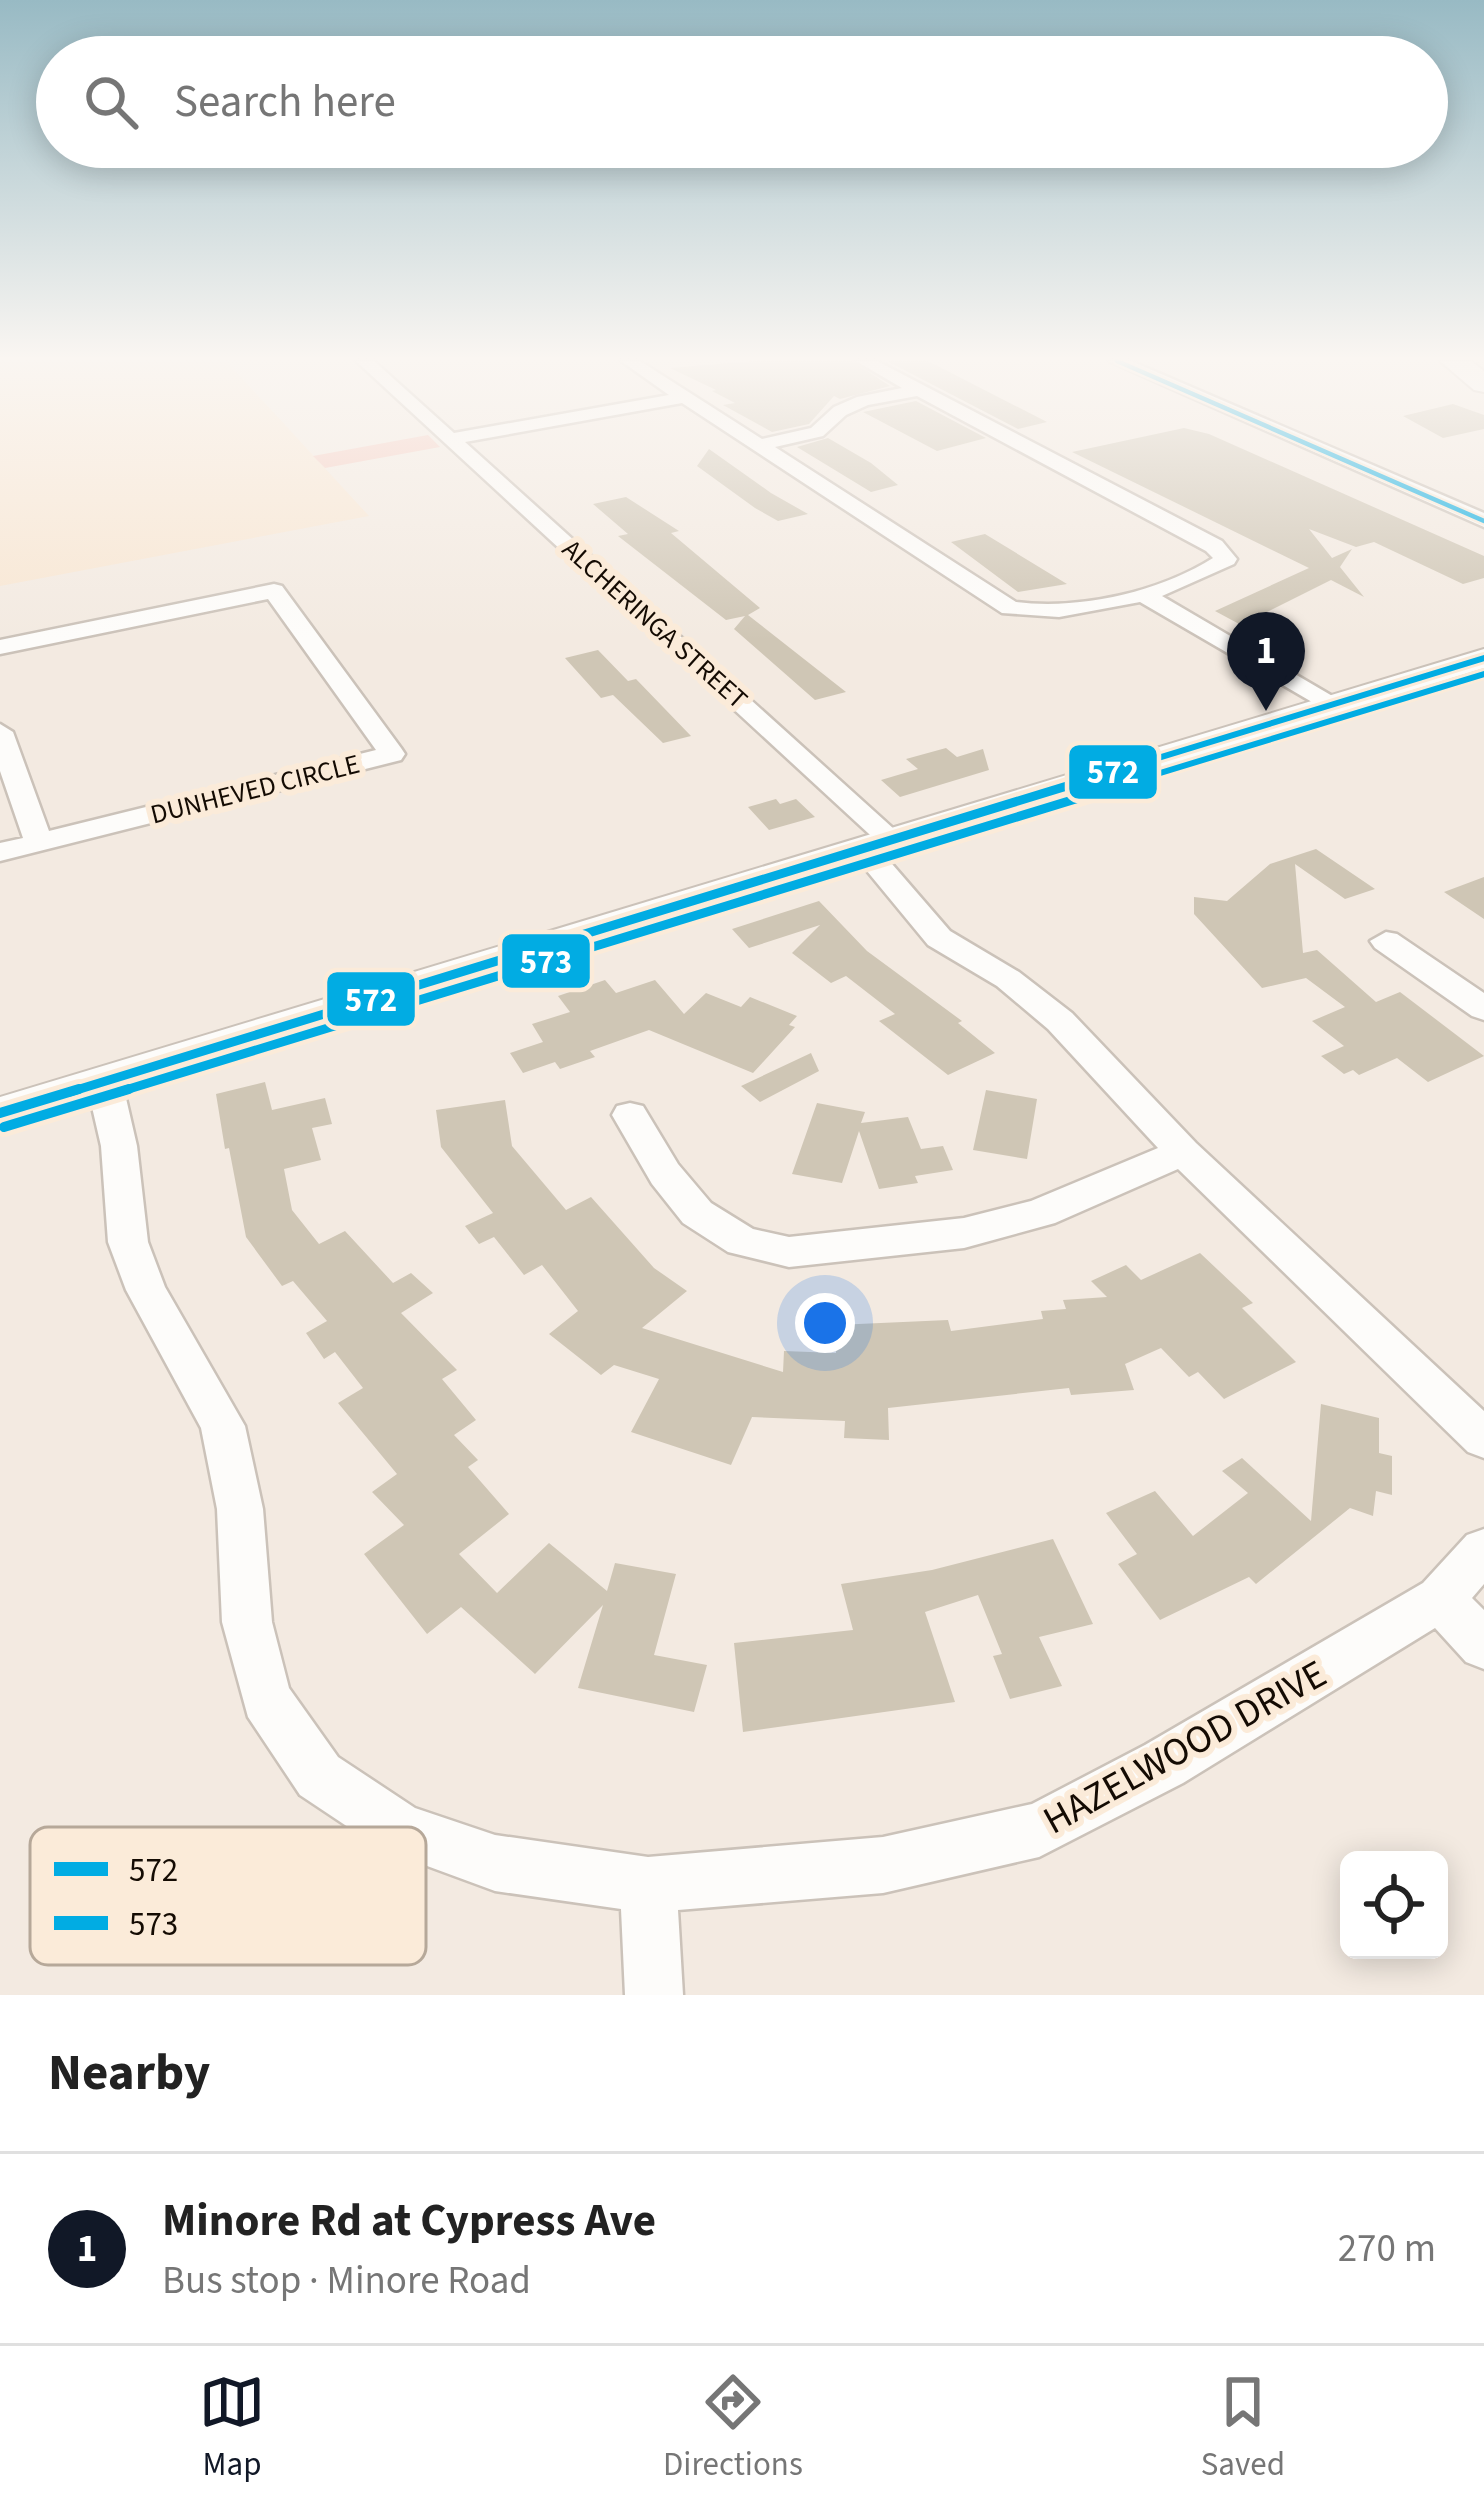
<!DOCTYPE html>
<meta charset="utf-8">
<style>
:root{--surface:#fff;--page:#f2f2f2;--text:#222;--muted:#767676;--line:#e0e0e0;--accent:#111827}
body{margin:0;font-family:"Source Sans 3",sans-serif;background:var(--page);color:var(--text)}
.controls{position:absolute;right:36px;bottom:36px;display:grid;overflow:hidden;border-radius:18px;box-shadow:0 6px 30px #0003}
.controls button{width:108px;height:108px;display:grid;place-items:center;padding:0;border:0;border-bottom:3px solid var(--line);background:var(--surface);color:var(--text);font:60px sans-serif}
.you{position:absolute;left:825px;top:1323px;width:42px;height:42px;margin:-30px;border:9px solid #fff;border-radius:50%;background:#1a73e8;box-shadow:0 0 0 18px #1a73e833}
.badge{display:grid;place-items:center;width:78px;height:78px;border-radius:50%;background:var(--accent);color:#fff;font-size:39px;font-weight:700}
.pin{position:absolute;translate:-50% -99px;filter:drop-shadow(0 3px 6px #0008)}
.pin::after{content:'';position:absolute;top:63px;width:42px;height:36px;background:inherit;clip-path:polygon(0 0,100% 0,50% 100%)}
.list{margin:0;padding:0;list-style:none}
h2{display:flex;justify-content:space-between;align-items:center;height:156px;margin:0;padding:0 48px;font-size:51px}
h2 small{font-size:39px;font-weight:400;color:var(--muted)}
.list li{display:grid;grid-template-columns:78px 1fr auto;gap:36px;align-items:center;box-sizing:border-box;height:192px;padding:0 48px;border-top:3px solid var(--line)}
.list b{display:block;font-size:45px;white-space:nowrap}
.list p{margin:0;font-size:39px;white-space:nowrap;color:var(--muted)}
.list em{font-size:39px;font-style:normal;color:var(--muted)}
.icon{flex:none;width:66px;height:66px;fill:none;stroke:currentColor;stroke-width:2;stroke-linecap:round;stroke-linejoin:round}
.map{position:relative;flex:none;width:1484px;height:1995px;overflow:hidden}
.search{position:absolute;background:var(--surface);box-shadow:0 6px 30px #0003;left:36px;right:36px;top:36px;height:132px;display:flex;align-items:center;gap:30px;box-sizing:border-box;padding:0 42px;border-radius:66px;color:var(--muted);font-size:45px}
.sheet{height:348px;background:var(--surface)}
nav{display:flex;justify-content:space-around;align-items:center;box-sizing:border-box;height:168px;border-top:3px solid var(--line);background:var(--surface);font-size:33px;color:var(--muted)}
nav a{display:grid;justify-items:center;gap:6px}
nav .on{color:var(--accent)}
.map>svg:first-child{display:block}
</style>
<div class="map">
<svg width="1484" height="1995" viewBox="0 0 1484 1995">
<rect width="100%" height="100%" fill="#f3eae1"/>
<path fill="#f8e6d2" d="M0,361h226l143,155 -369,70z"/>
<path fill="#f5cabf" d="M428,435l12,12 -115,21 -12,-12z"/>
<path fill="#cfc6b5" d="M753,361h99l38,25 -50,13 -6,-3 -25,28 -37,8 -49,-27 12,-2 -23,-12 4,-1 -46,-22z
M887,361h41l119,61 -29,7z
M916,401l70,37 -49,13 -74,-39z
M1453,404l31,11v14l-41,9 -40,-22z
M1184,428l25,6 275,122v22l-21,6 -89,-42 -18,5 -47,-18 23,29 20,-9 -12,18 24,30 -33,-17 -90,45 -26,-14 94,-43 -237,-116z
M828,438l43,25 27,22 -27,7 -74,-45z
M709,449l62,44 37,21 -30,7 -23,-13 -58,-42z
M626,497l53,34 -8,2 89,75 -12,7 98,77 -31,8 -81,-71 11,-13 -19,4 -108,-84 10,-2 -35,-30z
M985,534l82,50 -49,8 -67,-50z
M598,650l30,31 8,-2 55,57 -28,7 -50,-48 -12,3 -36,-40z
M946,748l11,9 26,-8 6,21 -89,27 -19,-17 37,-11 -12,-10z
M776,799l4,5 16,-5 19,18 -46,13 -21,-23z
M1316,849l59,40 -30,10 -50,-35 8,89 14,-3 59,52 24,-10 84,64 -56,26 -31,-24 -38,17 -6,-5 -9,4 -23,-18 23,-10 -32,-25 33,-14 -39,-29 -44,10 -68,-74v-17l33,4 43,-37z
M1484,877v42l-40,-27z
M819,901l48,50 95,70 -4,2 37,30 -47,22 -69,-54 16,-7 -49,-38 -15,7 -39,-30 28,-28 -71,23 -17,-19z
M605,980l11,13 39,-13 29,34 22,-21 35,14 9,-10 47,19 -8,9 6,2 -42,46 -104,-43 -59,21 5,6 -35,12 -5,-7 -32,11 -13,-20 33,-11 -11,-18 38,-12 -12,-16z
M811,1053l8,18 -59,31 -19,-16z
M265,1082l7,28 53,-12 7,26 -20,4 9,32 -37,9 8,41 27,34 26,-13 48,52 18,-10 22,20 -32,20 56,57 -15,9 34,41 -22,15 24,25 -10,7 41,47 -50,40 38,39 52,-50 58,48 8,-28 61,11 -22,81 53,10 -13,47 -116,-24 25,-83 -68,69 -74,-67 -34,27 -63,-80 40,-29 -32,-33 25,-18 -59,-71 25,-15 -28,-36 -11,7 -18,-26 21,-12 -34,-40 -11,5 -36,-49 -17,-89 -4,1 -9,-55z
M986,1090l51,9 -10,60 -54,-9z
M505,1100l7,46 54,64 25,-13 63,71 33,23 -45,37 141,44 1,-21 52,2v-28l112,-5 3,11 92,-12 -2,-8 25,-2 -3,-9 44,-3 -16,-16 35,-16 15,15 59,-27 53,50 -11,5 54,54 -72,37 -26,-27 -9,5 -28,-29 -36,16 9,26 -63,5 -2,-7 -181,20 1,32 -45,-2 1,-17 -93,-4 -21,48 -100,-33 28,-53 -45,-14 -13,10 -52,-41 29,-23 -36,-46 -18,10 -30,-38 -15,7 -14,-18 28,-13 -52,-66 -5,-37z
M817,1103l48,9 -4,11 47,-6 13,32 22,-3 10,24 -38,6 3,7 -39,6 -20,-58 -17,52 -50,-9z
M1321,1404l58,14v35l13,3v39l-16,-4 -3,25 -23,-8 -94,76 -7,-7 -89,43 -42,-56 19,-10 -31,-41 49,-22 38,45 55,-43 -26,-22 20,-13 69,63z
M1053,1539l40,85 -54,13 23,49 -52,13 -17,-43 9,-2 -24,-59 -53,17 30,90 -212,30 -9,-89 119,-13 -12,-46 91,-14z"/>
<g fill="none" stroke-linecap="round" stroke-linejoin="round">
<defs>
<path id="minor" d="M356,361h18l80,72 215,-38 -48,-34h19l122,78 49,-11 23,-21 23,-10 45,-9 -46,-27h21l345,180 15,18 -3,5 -72,32 184,108 -4,5h-18l-184,-107 -81,15 -57,-4 -320,-210 -217,39 440,397 -4,6h-20zM917,396l289,155 7,7c-54,34 -133,52 -197,44l-241,-155 48,-11 23,-21 22,-10z
M1109,361h22l353,152v14z
M274,584l8,2 119,162 4,6 -4,6 -401,101v-18l23,-5 -23,-67v-47l13,8 36,99 327,-81 -108,-151 -268,55v-14z
M863,839l10,3 77,89 69,41 53,41 124,130 288,268v47l-16,-6 -290,-283 -123,54 -91,25 -175,19 -61,-15 -45,-29 -31,-39 -40,-69 5,-9 13,-3 13,3 35,58 33,39 42,26 36,8 175,-19 67,-17 127,-53 -110,-119 -51,-43 -69,-41 -80,-97z
M1386,932l11,2 87,59v27l-12,-4 -97,-68 -5,-7z
M104,1069l12,4 6,8 15,65 11,96 17,45 80,139 18,83 9,113 17,66 49,69 77,51 80,27 153,22 235,-20 149,-33 113,-59 278,-162 44,-48 17,-6v55l-12,14 12,12v59l-18,-7 -31,-34 -252,155 -144,74 -156,36 -205,17 5,85h-58l-4,-86 -126,-18 -114,-42 -81,-54 -52,-78 -26,-95 -5,-113 -16,-81 -75,-138 -18,-48 -7,-96 -15,-65 6,-8z"/>
<path id="tertiary" d="M1484,649v19l-1484,461v-32z"/>
<path id="trunk" d="M1440,361h31l13,10v21l-10,-2z"/>
</defs>
<use href="#minor" stroke="#cbc2b9" stroke-width="5"/>
<use href="#tertiary" stroke="#cbc2b9" stroke-width="4"/>
<use href="#trunk" stroke="#cbc2b9" stroke-width="4"/>
<use href="#minor" fill="#fdfcfa" fill-rule="evenodd"/>
<use href="#tertiary" fill="#fdfcfa" fill-rule="evenodd"/>
<use href="#trunk" fill="#fdfcfa" fill-rule="evenodd"/>
<defs>
<path id="bus-1-far3" d="M1117,361l367,160"/>
<path id="bus-1-far2" d="M1070,785l414,-127"/>
<path id="bus-1-far1" d="M70,1092l1010,-310"/>
<path id="bus-1" d="M0,1113l79,-24"/>
<path id="bus-2-far2" d="M1121,785l363,-111"/>
<path id="bus-2-far1" d="M119,1092l1012,-310"/>
<path id="bus-2" d="M4,1127l125,-38"/>
</defs>
<use href="#bus-1-far3" stroke="#fbebd9" stroke-width="9"/>
<use href="#bus-1-far2" stroke="#fbebd9" stroke-width="12"/>
<use href="#bus-1-far1" stroke="#fbebd9" stroke-width="18"/>
<use href="#bus-1" stroke="#fbebd9" stroke-width="20"/>
<use href="#bus-2-far2" stroke="#fbebd9" stroke-width="12"/>
<use href="#bus-2-far1" stroke="#fbebd9" stroke-width="18"/>
<use href="#bus-2" stroke="#fbebd9" stroke-width="20"/>
<use href="#bus-1-far3" stroke="#01ace3" stroke-width="4.5"/>
<use href="#bus-1-far2" stroke="#01ace3" stroke-width="6"/>
<use href="#bus-1-far1" stroke="#01ace3" stroke-width="9"/>
<use href="#bus-1" stroke="#01ace3" stroke-width="10"/>
<use href="#bus-2-far2" stroke="#01ace3" stroke-width="6"/>
<use href="#bus-2-far1" stroke="#01ace3" stroke-width="9"/>
<use href="#bus-2" stroke="#01ace3" stroke-width="10"/>
</g>
<linearGradient id="sky" x2="0" y2="1"><stop stop-color="#98bac4"/><stop offset="0.56" stop-color="#faf6f2"/><stop offset="1" stop-color="#faf6f2" stop-opacity="0"/></linearGradient>
<rect width="1484" height="640" fill="url(#sky)"/>
<g text-anchor="middle" stroke-width="12" stroke-linejoin="round" paint-order="stroke">
<g font-size="27" fill="#140b03" stroke="#fbebd9">
<text transform="translate(655 624) rotate(42)" y="9">ALCHERINGA STREET</text>
<text transform="translate(255 789) rotate(-14)" y="9">DUNHEVED CIRCLE</text>
</g>
<g font-size="39" fill="#140b03" stroke="#fbebd9">
<text transform="translate(1184 1746) rotate(-29)" y="14">HAZELWOOD DRIVE</text>
</g>
</g>
<rect x="30" y="1827" width="396" height="138" rx="18" fill="#fbebd9" stroke="#b6a899" stroke-width="3"/>
<rect x="54" y="1862" width="54" height="14" fill="#01ace3"/>
<rect x="54" y="1916" width="54" height="14" fill="#01ace3"/>
<g font-size="33" fill="#140b03">
<text x="129" y="1881">572</text>
<text x="129" y="1935">573</text>
</g>
<g stroke="#fbebd9" stroke-width="4.5">
<rect x="1067" y="743" width="92" height="58" rx="12" fill="#01ace3"/>
<rect x="500" y="932" width="92" height="58" rx="12" fill="#01ace3"/>
<rect x="325" y="970" width="92" height="58" rx="12" fill="#01ace3"/>
</g>
<g font-size="33" text-anchor="middle" font-weight="bold" fill="#fff">
<text x="1113" y="783">572</text>
<text x="546" y="973">573</text>
<text x="371" y="1011">572</text>
</g>
</svg>
<div class="controls">
<button><svg class="icon" aria-label="locate" viewBox="0 0 24 24"><circle cx="12" cy="12" r="6"/><path d="M12 2v4M12 18v4M2 12h4M18 12h4"/></svg></button>
</div>
<div class="you"></div>
<div class="pin badge" style="left:1266px;top:711px">1</div>
<div class="search"><svg class="icon" aria-label="search" viewBox="0 0 24 24"><circle cx="10" cy="10" r="6"/><path d="M15 15l6 6"/></svg>Search here</div>
</div>
<section class="sheet">
<h2>Nearby<small></small></h2>
<ul class="list">
<li><span class="badge">1</span><div><b>Minore Rd at Cypress Ave</b><p>Bus stop · Minore Road</p></div><em>270 m</em></li>
</ul>
</section>
<nav>
<a class="on"><svg class="icon" aria-label="map" viewBox="0 0 24 24"><path d="M3 6l6-2 6 2 6-2v14l-6 2-6-2-6 2zM9 4v14M15 6v14"/></svg>Map</a>
<a><svg class="icon" aria-label="directions" viewBox="0 0 24 24"><path d="M12 3l9 9-9 9-9-9zM9 14v-3h6M13 9l2 2-2 2"/></svg>Directions</a>
<a><svg class="icon" aria-label="saved" viewBox="0 0 24 24"><path d="M7 4h10v16l-5-4-5 4z"/></svg>Saved</a>
</nav>
